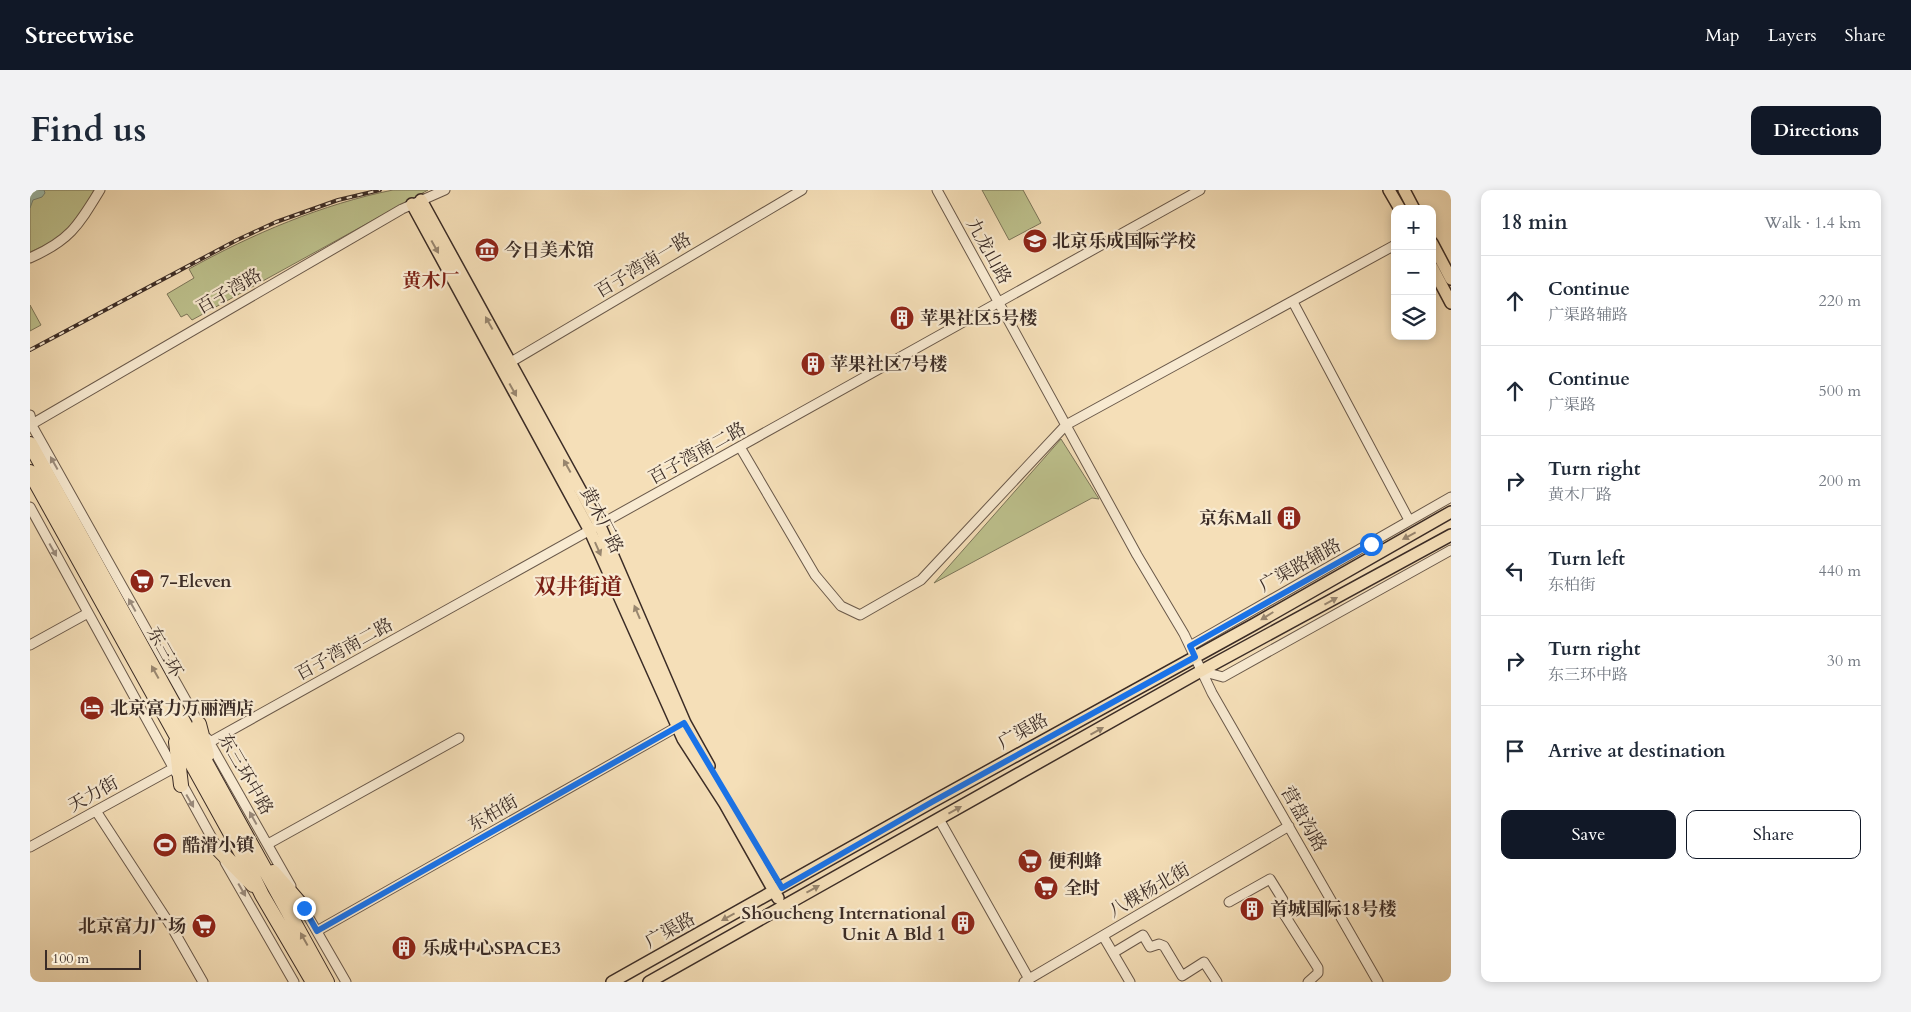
<!DOCTYPE html>
<meta charset="utf-8">
<style>
:root{--surface:#fff;--page:#f2f2f3;--text:#1f2937;--muted:#747a83;--line:#e0e1e3;--accent:#111827}
body{margin:0;font-family:Cardo,"Noto Serif SC",serif;background:var(--page);color:var(--text)}
.controls{position:absolute;right:15px;top:15px;display:grid;overflow:hidden;border-radius:10px;box-shadow:0 2px 8px #0003}
.controls button{width:45px;height:45px;display:grid;place-items:center;padding:0;border:0;border-bottom:1px solid var(--line);background:var(--surface);color:var(--text);font:25px sans-serif}
.scale{position:absolute;left:15px;bottom:12px;width:96px;box-sizing:border-box;padding-left:5px;border:2px solid #3b2c26;border-top:0;font-size:14px;line-height:18px;white-space:nowrap;color:#3b2c26;-webkit-text-stroke:4px #f8ead1;paint-order:stroke}
.stop{position:absolute;width:15px;height:15px;margin:-11px;border:4px solid #1a73e8;border-radius:50%;background:#fff}
.stop.end{background:#1a73e8;border-color:#fff;box-shadow:0 1px 5px #0008}
.list{margin:0;padding:0;list-style:none}
h2{display:flex;justify-content:space-between;align-items:center;height:65px;margin:0;padding:0 20px;font-size:21px}
h2 small{font-size:16px;font-weight:400;color:var(--muted)}
.list li{display:grid;grid-template-columns:32px 1fr auto;gap:15px;align-items:center;box-sizing:border-box;height:90px;padding:0 20px;border-top:1px solid var(--line)}
.list b{display:block;font-size:19px;white-space:nowrap}
.list p{margin:0;font-size:16px;white-space:nowrap;color:var(--muted)}
.list em{font-size:16px;font-style:normal;color:var(--muted)}
.actions{display:flex;gap:10px;padding:15px 20px}
.actions a{flex:1;padding:11px 0;border:1px solid var(--accent);border-radius:10px;text-align:center;font-size:18px;color:var(--accent)}
.actions .main{background:var(--accent);color:#fff}
.icon{flex:none;width:28px;height:28px;fill:none;stroke:currentColor;stroke-width:2;stroke-linecap:round;stroke-linejoin:round}
.map{position:relative;flex:none;width:1421px;height:792px;overflow:hidden;border-radius:10px}
header{display:flex;align-items:center;gap:30px;box-sizing:border-box;height:70px;padding:0 25px;background:var(--accent);color:#fff}
header strong{font-size:24px}
nav{display:flex;gap:28px;margin-inline-start:auto;font-size:18px}
.intro{display:flex;align-items:center;justify-content:space-between;box-sizing:border-box;height:120px;padding:0 30px}
h1{margin:0;font-size:35px}
.button{padding:12px 22px;border-radius:10px;background:var(--accent);color:#fff;font-size:18px;font-weight:700}
main{display:flex;gap:30px;padding:0 30px}
aside{flex:1;background:var(--surface);border-radius:10px;box-shadow:0 2px 8px #0003}
.map>svg:first-child{display:block}
</style>
<header>
<strong>Streetwise</strong>
<nav><a>Map</a><a>Layers</a><a>Share</a></nav>
</header>
<div class="intro"><h1>Find us</h1><a class="button">Directions</a></div>
<main>
<div class="map">
<svg width="1421" height="792" viewBox="0 0 1421 792">
<rect width="100%" height="100%" fill="#f5dfb8"/>
<filter id="stains"><feTurbulence type="fractalNoise" baseFrequency=".004" numOctaves="4"/><feColorMatrix values="0 0 0 0 .2 0 0 0 0 .09 0 0 0 0 .02 0 0 0 .5 -.17"/></filter>
<radialGradient id="worn" r=".72"><stop offset=".6" stop-color="#630" stop-opacity="0"/><stop offset="1" stop-color="#630" stop-opacity=".3"/></radialGradient>
<path fill="#bdc18d" stroke="#7c765a" d="M0,0h64c-17,34 -28,47 -64,62z
M363,0h35l-236,130 -5,-6 -6,3 -14,-23 27,-16 -5,-9c63,-35 134,-65 204,-79z
M952,0h41l18,33 -32,17z
M0,115l11,20 -11,6z
M1031,249l38,60 -7,-1 -158,85z"/>
<path fill="#9cbdad" stroke="#758377" d="M0,0h14l1,3 -3,4 -9,3 -3,8z"/>
<g fill="none" stroke-linecap="round" stroke-linejoin="round">
<defs>
<path id="minor" d="M907,0l200,365 47,79 28,59 166,289
M0,68c40,-18 48,-32 70,-68
M1263,112l116,218
M476,175l296,-175
M0,225l2,9 370,-215 43,-19
M0,232l171,305
M710,257l75,128 26,31 19,9 61,-35 145,-155 329,-180
M0,317l189,344
M0,455l58,-32
M1160,456l261,-149
M1171,481l22,6 228,-127
M177,548l84,148
M180,552l990,-552
M66,621l75,115 32,56
M909,629l90,160
M238,654l191,-106
M0,657l142,-78
M195,672l69,120
M1199,712l41,-23 13,21 -1,11 36,57v5l-10,9
M271,714l45,78
M287,741l365,-207
M1073,746l27,46
M1083,763l30,-18 7,12 9,-3 5,2 18,30 22,-14 13,20
M994,792l265,-156"/>
<path id="major" d="M1359,0l11,19
M1374,0l10,19
M391,10l179,326 85,197 24,43
M382,14l178,327 93,208 42,65 53,94
M1402,53l19,36
M1402,77l19,36
M582,792l320,-180 321,-177 198,-113
M619,792l552,-311 250,-136"/>
<path id="highway" d="M0,254l297,538
M0,282l212,382 20,41 51,87
M169,534l8,31
M146,552l5,43
M187,658l36,37
M243,682l31,36"/>
</defs>
<use href="#minor" stroke="#6a594a" stroke-width="11"/>
<use href="#major" stroke="#3b2c26" stroke-width="14"/>
<use href="#highway" stroke="#3b2c26" stroke-width="16"/>
<use href="#minor" stroke="#f8ead1" stroke-width="9"/>
<use href="#major" stroke="#f5dfb8" stroke-width="11"/>
<use href="#highway" stroke="#f5dfb8" stroke-width="14"/>
<defs>
<path id="rail" d="M0,160l207,-110 39,-18 62,-22 42,-10"/>
</defs>
<use href="#rail" stroke="#3b2c26" stroke-width="4"/>
<use href="#rail" stroke="#f8ead1" stroke-width="2" stroke-dasharray="5.5" stroke-linecap="butt"/>
</g>
<defs><path id="oneway-solid" d="M-6-.8H1V-3.2L6.5 0L1 3.2V.8H-6Z" transform="scale(1.25)"/></defs>
<g fill="#98866f">
<use href="#oneway-solid" transform="translate(405 57) rotate(61)"/>
<use href="#oneway-solid" transform="translate(459 133) rotate(-119)"/>
<use href="#oneway-solid" transform="translate(483 200) rotate(61)"/>
<use href="#oneway-solid" transform="translate(537 276) rotate(-119)"/>
<use href="#oneway-solid" transform="translate(1379 346) rotate(152)"/>
<use href="#oneway-solid" transform="translate(568 359) rotate(66)"/>
<use href="#oneway-solid" transform="translate(1301 411) rotate(-29)"/>
<use href="#oneway-solid" transform="translate(607 422) rotate(-113)"/>
<use href="#oneway-solid" transform="translate(1237 426) rotate(148)"/>
<use href="#oneway-solid" transform="translate(125 482) rotate(-119)"/>
<use href="#oneway-solid" transform="translate(1067 541) rotate(-29)"/>
<use href="#oneway-solid" transform="translate(925 620) rotate(-29)"/>
<use href="#oneway-solid" transform="translate(783 699) rotate(-29)"/>
<use href="#oneway-solid" transform="translate(698 727) rotate(151)"/>
<use href="#oneway-solid" transform="translate(274 749) rotate(-119)"/>
</g>
<g fill="#9a8b7c">
<use href="#oneway-solid" transform="translate(24 273) rotate(-119)"/>
<use href="#oneway-solid" transform="translate(23 360) rotate(61)"/>
<use href="#oneway-solid" transform="translate(102 415) rotate(-119)"/>
<use href="#oneway-solid" transform="translate(160 611) rotate(60)"/>
<use href="#oneway-solid" transform="translate(223 628) rotate(-119)"/>
<use href="#oneway-solid" transform="translate(212 700) rotate(60)"/>
</g>
<g fill="none" stroke-linecap="round" stroke-linejoin="round">
<path stroke="#1a73e8" stroke-width="6" d="M274,718l13,23 367,-208 98,165 150,-86 263,-145 -5,-11 181,-102"/>
</g>
<defs>
<symbol id="school-disc" viewBox="-11 -11 22 22"><circle r="9.5" fill="#8f2418" stroke="#f8ead1"/><path d="M0-5L7-2L0 1L-7-2ZM-4 1L0 2.5L4 1V4Q0 6-4 4Z" fill="#fff"/></symbol>
<symbol id="museum-disc" viewBox="-11 -11 22 22"><circle r="9.5" fill="#8f2418" stroke="#f8ead1"/><path d="M0-6L6-3V-2H-6V-3ZM-5-1h2V3h-2ZM-1-1h2V3h-2ZM3-1h2V3H3ZM-6 4H6V6H-6Z" fill="#fff"/></symbol>
<symbol id="building-disc" viewBox="-11 -11 22 22"><circle r="9.5" fill="#8f2418" stroke="#f8ead1"/><path d="M-4-6H4V6H1V3H-1V6H-4ZM-2.5-4.3h1.7v1.8h-1.7ZM.8-4.3h1.7v1.8H.8ZM-2.5-1h1.7V.8h-1.7ZM.8-1h1.7V.8H.8Z" fill="#fff"/></symbol>
<symbol id="supermarket-disc" viewBox="-11 -11 22 22"><circle r="9.5" fill="#8f2418" stroke="#f8ead1"/><path d="M-6-5.5h2.5l.6 2H6L4.5 2H-2.5L-4.4-4H-6ZM-1.5 3.2a1.3 1.3 0 1 0 .1 0ZM3 3.2a1.3 1.3 0 1 0 .1 0Z" fill="#fff"/></symbol>
<symbol id="hotel-disc" viewBox="-11 -11 22 22"><circle r="9.5" fill="#8f2418" stroke="#f8ead1"/><path d="M-6-4.5h1.5V1H6V5H4.5V3h-9V5H-6ZM-4 0a1.8 1.8 0 1 1 3.6 0ZM.5 0V-2.5h3Q6-2.5 6 0Z" fill="#fff"/></symbol>
<symbol id="stadium-disc" viewBox="-11 -11 22 22"><circle r="9.5" fill="#8f2418" stroke="#f8ead1"/><path d="M0-5a6.5 5 0 1 0 0 10a6.5 5 0 1 0 0-10ZM-3.5-1.8h7v3.6h-7Z" fill="#fff"/></symbol>
</defs>
<g fill-rule="evenodd">
<use href="#school-disc" x="991" y="37" width="28" height="28"/>
<use href="#museum-disc" x="443" y="46" width="28" height="28"/>
<use href="#building-disc" x="858" y="114" width="28" height="28"/>
<use href="#building-disc" x="769" y="160" width="28" height="28"/>
<use href="#building-disc" x="1245" y="314" width="28" height="28"/>
<use href="#supermarket-disc" x="98" y="377" width="28" height="28"/>
<use href="#hotel-disc" x="48" y="504" width="28" height="28"/>
<use href="#stadium-disc" x="121" y="641" width="28" height="28"/>
<use href="#supermarket-disc" x="986" y="657" width="28" height="28"/>
<use href="#supermarket-disc" x="1002" y="684" width="28" height="28"/>
<use href="#building-disc" x="1208" y="705" width="28" height="28"/>
<use href="#building-disc" x="919" y="719" width="28" height="28"/>
<use href="#supermarket-disc" x="160" y="722" width="28" height="28"/>
<use href="#building-disc" x="360" y="744" width="28" height="28"/>
</g>
<g text-anchor="middle" stroke-width="4.5" stroke-linejoin="round" paint-order="stroke">
<g font-size="18" font-weight="bold" fill="#3b2c26" stroke="#f8ead1" text-anchor="start">
<text x="1022" y="57">北京乐成国际学校</text>
<text x="474" y="66">今日美术馆</text>
<text x="890" y="134">苹果社区5号楼</text>
<text x="800" y="180">苹果社区7号楼</text>
<text x="1242" y="334" text-anchor="end">京东Mall</text>
<text x="130" y="397">7-Eleven</text>
<text x="80" y="524">北京富力万丽酒店</text>
<text x="152" y="661">酷滑小镇</text>
<text x="1018" y="677">便利蜂</text>
<text x="1034" y="704">全时</text>
<text x="1240" y="725">首城国际18号楼</text>
<text x="916" y="729" text-anchor="end">Shoucheng International<tspan x="916" dy="21">Unit A Bld 1</tspan></text>
<text x="156" y="742" text-anchor="end">北京富力广场</text>
<text x="392" y="764">乐成中心SPACE3</text>
</g>
<g font-size="18" fill="#3b2c26" stroke="#f8ead1">
<text transform="translate(959 61) rotate(61)" y="6">九龙山路</text>
<text transform="translate(613 75) rotate(-31)" y="6">百子湾南一路</text>
<text transform="translate(199 101) rotate(-30)" y="6">百子湾路</text>
<text transform="translate(667 263) rotate(-29)" y="6">百子湾南二路</text>
<text transform="translate(572 330) rotate(63)" y="6">黄木厂路</text>
<text transform="translate(1270 375) rotate(-29)" y="6">广渠路辅路</text>
<text transform="translate(314 459) rotate(-29)" y="6">百子湾南二路</text>
<text transform="translate(135 462) rotate(61)" y="6">东三环</text>
<text transform="translate(993 541) rotate(-29)" y="6">广渠路</text>
<text transform="translate(216 584) rotate(60)" y="6">东三环中路</text>
<text transform="translate(63 604) rotate(-29)" y="6">天力街</text>
<text transform="translate(463 623) rotate(-30)" y="6">东柏街</text>
<text transform="translate(1274 629) rotate(60)" y="6">营盘沟路</text>
<text transform="translate(1119 700) rotate(-30)" y="6">八棵杨北街</text>
<text transform="translate(640 740) rotate(-29)" y="6">广渠路</text>
</g>
<g font-size="19" font-weight="bold" fill="#7a1f14" stroke="#f8ead1">
<text x="401" y="97">黄木厂</text>
</g>
<g font-size="22" font-weight="bold" fill="#7a1f14" stroke="#f8ead1">
<text x="548" y="404">双井街道</text>
</g>
</g>
<rect width="100%" height="100%" filter="url(#stains)"/>
<rect width="100%" height="100%" fill="url(#worn)"/>
</svg>
<div class="controls">
<button>+</button>
<button>−</button>
<button><svg class="icon" aria-label="layers" viewBox="0 0 24 24"><path d="M12 4l9 5-9 5-9-5zM3 14l9 5 9-5"/></svg></button>
</div>
<div class="scale">100 m</div>
<div class="stop" style="left:1341px;top:354px"></div>
<div class="stop end" style="left:274px;top:718px"></div>
</div>
<aside>
<h2>18 min<small>Walk · 1.4 km</small></h2>
<ul class="list">
<li><svg class="icon" aria-label="ahead" viewBox="0 0 24 24"><path d="M12 20V5M6 11l6-6 6 6"/></svg><div><b>Continue</b><p>广渠路辅路</p></div><em>220 m</em></li>
<li><svg class="icon" aria-label="ahead" viewBox="0 0 24 24"><path d="M12 20V5M6 11l6-6 6 6"/></svg><div><b>Continue</b><p>广渠路</p></div><em>500 m</em></li>
<li><svg class="icon" aria-label="right" viewBox="0 0 24 24"><path d="M7 20v-9h11M14 6l5 5-5 5"/></svg><div><b>Turn right</b><p>黄木厂路</p></div><em>200 m</em></li>
<li><svg class="icon" aria-label="left" viewBox="0 0 24 24"><path d="M17 20v-9H6M10 6l-5 5 5 5"/></svg><div><b>Turn left</b><p>东柏街</p></div><em>440 m</em></li>
<li><svg class="icon" aria-label="right" viewBox="0 0 24 24"><path d="M7 20v-9h11M14 6l5 5-5 5"/></svg><div><b>Turn right</b><p>东三环中路</p></div><em>30 m</em></li>
<li><svg class="icon" aria-label="arrive" viewBox="0 0 24 24"><path d="M6 21V4h12l-3 4 3 4H6"/></svg><div><b>Arrive at destination</b></div></li>
</ul>
<div class="actions"><a class="main">Save</a><a>Share</a></div>
</aside>
</main>
